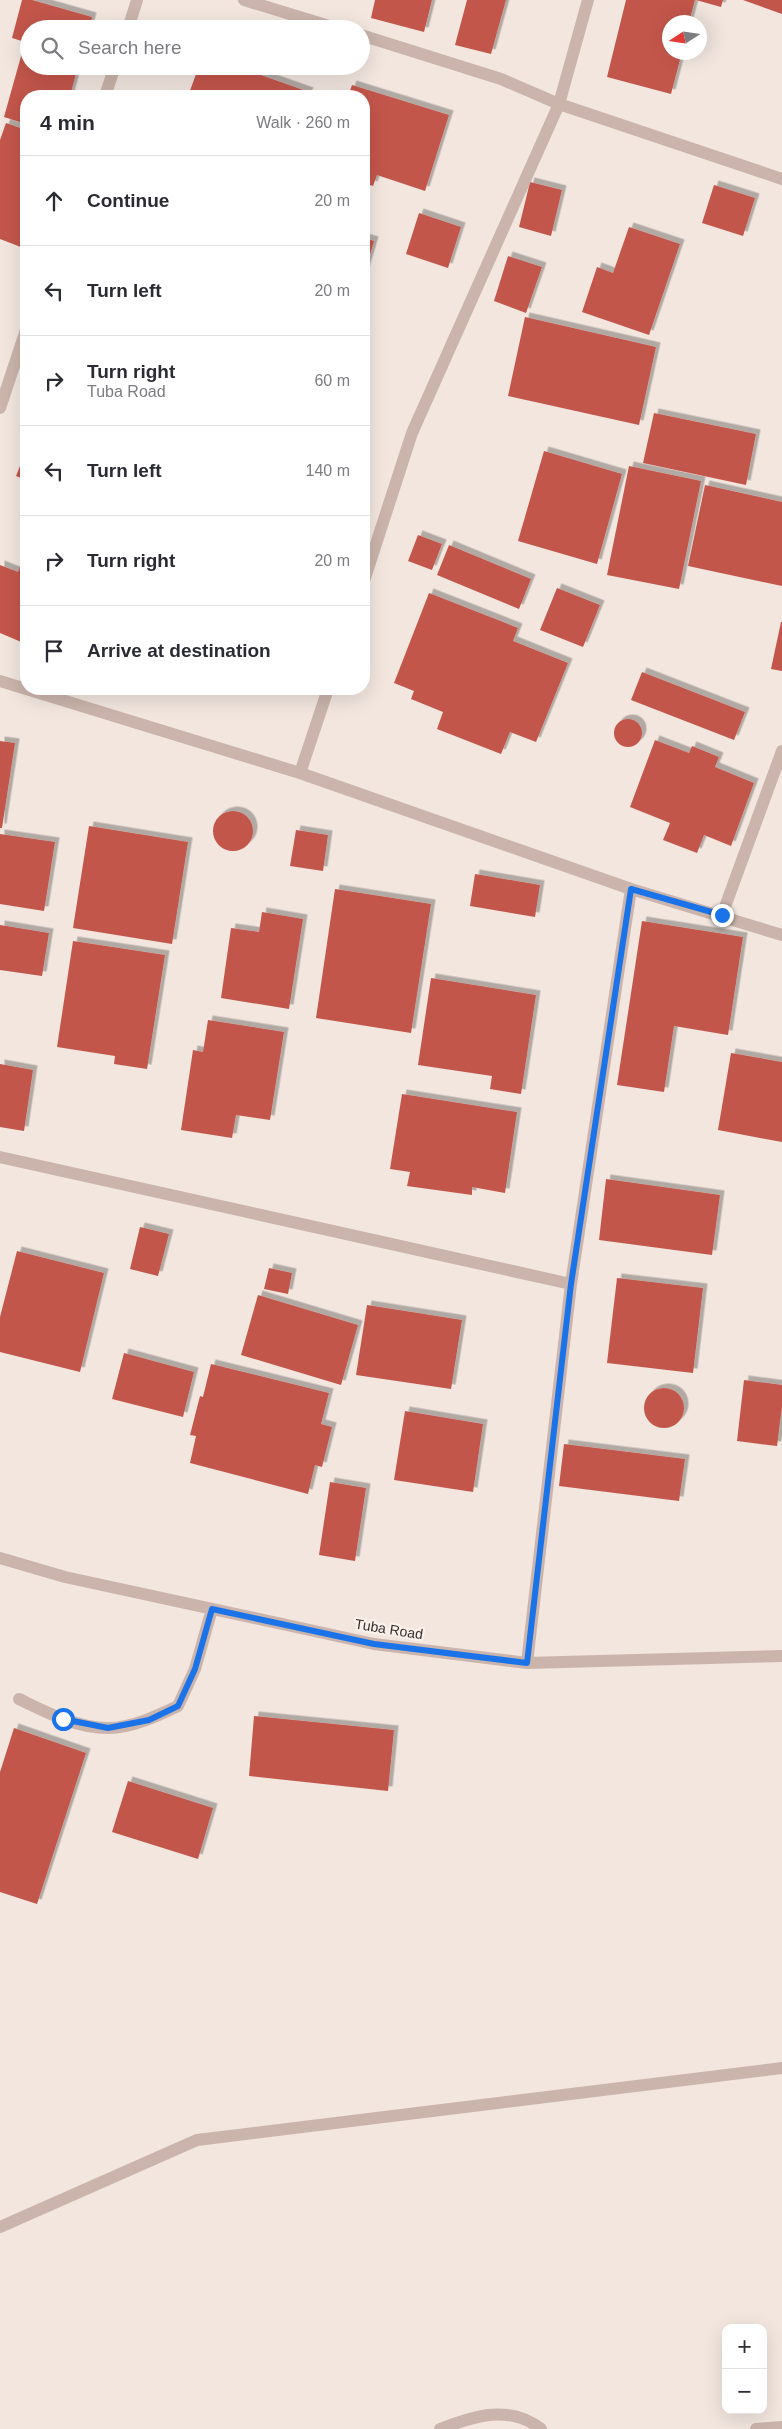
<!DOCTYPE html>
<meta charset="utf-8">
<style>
:root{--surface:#fff;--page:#f7f7f7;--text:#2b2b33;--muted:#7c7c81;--line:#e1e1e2}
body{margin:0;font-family:Helvetica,sans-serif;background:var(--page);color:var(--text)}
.controls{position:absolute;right:15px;bottom:15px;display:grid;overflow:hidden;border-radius:10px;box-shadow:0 5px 20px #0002}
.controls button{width:45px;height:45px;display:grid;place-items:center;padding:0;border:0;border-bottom:1px solid var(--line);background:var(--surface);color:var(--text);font:25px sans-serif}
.compass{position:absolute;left:662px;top:15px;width:45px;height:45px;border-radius:50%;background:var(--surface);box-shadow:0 5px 20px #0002;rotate:258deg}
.stop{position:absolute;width:15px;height:15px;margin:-11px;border:4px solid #1a73e8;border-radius:50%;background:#fff}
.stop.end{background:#1a73e8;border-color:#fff;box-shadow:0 1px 5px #0008}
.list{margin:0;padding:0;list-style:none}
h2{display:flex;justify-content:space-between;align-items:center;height:65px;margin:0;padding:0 20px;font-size:21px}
h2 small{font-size:16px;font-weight:400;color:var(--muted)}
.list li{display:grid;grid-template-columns:32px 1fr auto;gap:15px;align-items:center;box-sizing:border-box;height:90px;padding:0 20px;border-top:1px solid var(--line)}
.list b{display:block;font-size:19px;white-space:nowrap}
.list p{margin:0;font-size:16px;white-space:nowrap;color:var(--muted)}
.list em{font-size:16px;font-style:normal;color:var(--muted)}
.icon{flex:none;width:28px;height:28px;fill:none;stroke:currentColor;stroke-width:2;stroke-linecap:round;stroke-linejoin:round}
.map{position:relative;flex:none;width:782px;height:2429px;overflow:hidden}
.search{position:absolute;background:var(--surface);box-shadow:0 5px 20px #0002;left:20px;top:20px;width:350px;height:55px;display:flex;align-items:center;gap:12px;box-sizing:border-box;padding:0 18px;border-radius:28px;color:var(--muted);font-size:19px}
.panel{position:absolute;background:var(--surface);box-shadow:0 5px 20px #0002;left:20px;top:90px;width:350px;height:605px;border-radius:20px}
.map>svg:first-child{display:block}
</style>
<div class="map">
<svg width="782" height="2429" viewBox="0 0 782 2429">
<defs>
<filter id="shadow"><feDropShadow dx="4.5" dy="-4.5" stdDeviation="0" flood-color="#0004"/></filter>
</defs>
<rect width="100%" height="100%" fill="#f2e6df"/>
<path fill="#c3574c" filter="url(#shadow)" d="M22,0h10l60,17 -3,12h-60v37h49l-8,30h-44v28l-22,-7 21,-75 -13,-4z
M375,0h57l-8,32 -53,-14z
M467,0h39l-15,54 -36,-9z
M626,0h69l-6,22h-19v30h12l-11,42 -64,-17z
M696,0h27l-2,7z
M743,0h39v14z
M199,66h36l74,26 -2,4h-119z
M352,85l97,30 -24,76 -48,-16 -4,11 -9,-3v-87h-16z
M6,123l20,7v119l-26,-10v-99z
M530,182l32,8 -11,46 -32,-9z
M714,185l41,13 -12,38 -41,-13z
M419,213l42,14 -13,41 -42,-14z
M629,227l51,17 -31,91 -67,-23 15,-45 16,6z
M364,238l10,3 -10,34z
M508,256l34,11 -16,46 -32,-12z
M525,317l131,30 -17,78 -131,-29z
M654,413l102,21 -10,51 -103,-22z
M26,451v29l-10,-4z
M544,451l78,23 -25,90 -79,-23z
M629,466l72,15 -22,108 -72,-14z
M705,485l77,17v84l-94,-20z
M418,535l24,9 -10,26 -24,-9z
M449,545l82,34 -12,30 -82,-34z
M26,550v94l-26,-11v-68l18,7z
M557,588l43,17 -17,42 -43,-17z
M429,593l89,35 -5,13 55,22 -32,79 -26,-10 -9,22 -64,-25 6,-17 -32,-13 3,-8 -20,-8z
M781,622h1v49l-11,-2z
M642,672l103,40 -11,28 -103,-40z
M614 733a14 14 0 1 1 28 0a14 14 0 1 1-28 0Z
M655,740l34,13 3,-7 27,11 -4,10 39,16 -23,63 -27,-11 -7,18 -34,-13 7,-17 -40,-16z
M0,741l15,2 -13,85h-2z
M213 831a20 20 0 1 1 40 0a20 20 0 1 1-40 0Z
M89,826l99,16 -16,102 -99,-16z
M296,830l32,5 -5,36 -33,-5z
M0,834l55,8 -11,69 -44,-7z
M475,874l65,11 -5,32 -65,-11z
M335,889l96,15 -20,129 -95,-15z
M262,912l41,7 -14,90 -68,-11 10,-70 28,4z
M642,921l101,16 -15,98 -54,-9 -10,66 -47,-7z
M0,925l49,8 -7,43 -42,-6z
M73,941l92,14 -18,114 -33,-5 1,-8 -58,-9z
M431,978l105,17 -15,99 -31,-5 2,-13 -74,-11z
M208,1020l76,12 -14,88 -34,-5 -4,23 -51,-8 12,-80 10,2z
M731,1053l51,9v80l-64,-12z
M0,1064l33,6 -9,61 -24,-4z
M402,1094l115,18 -12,81 -33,-6v8l-65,-9 3,-14 -20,-3z
M606,1179l114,16 -8,60 -113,-15z
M140,1227l29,7 -11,42 -28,-7z
M17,1251l87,22 -24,99 -80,-20v-35z
M269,1268l23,5 -4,21 -24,-5z
M617,1278l86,10 -10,85 -86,-10z
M258,1295l100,30 -17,60 -100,-30z
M367,1305l95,15 -11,69 -95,-14z
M124,1353l70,19 -11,45 -71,-18z
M211,1364l118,29 -8,31 11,3 -10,40 -7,-2 -7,29 -118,-31 6,-27 -6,-1 10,-39 3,1z
M744,1380l38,5v21l-5,40 -40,-5z
M644 1408a20 20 0 1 1 40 0a20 20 0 1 1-40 0Z
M405,1411l78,13 -10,68 -79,-12z
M564,1444l121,15 -6,42 -120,-15z
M330,1482l36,6 -11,73 -36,-6z
M254,1716l140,14 -6,61 -139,-15z
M14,1728l72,25 -49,151 -37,-12v-120z
M128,1781l85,27 -15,51 -86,-27z"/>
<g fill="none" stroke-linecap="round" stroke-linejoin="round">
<path stroke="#cab4ab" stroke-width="12" d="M244,0l95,29
M128,29l9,-29
M361,35l140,44 58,25 223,75
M105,96l10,-30
M0,408l26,-78
M364,581l48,-148 147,-329 29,-104
M0,681l300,92 331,116 151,46
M300,773l28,-84
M722,915l60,-164
M0,1157l571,127
M0,1558l65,19 309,67 153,19 255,-7
M527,1663l44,-379 60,-395
M19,1699c27,13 57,29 89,29 24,0 49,-12 70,-22l17,-37 17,-60
M0,2227l197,-87 585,-72
M440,2429c34,-13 69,-25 101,0
M756,2429l26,-2"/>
</g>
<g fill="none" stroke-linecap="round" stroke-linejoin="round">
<path stroke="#1a73e8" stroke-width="6" d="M63,1719l45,9 41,-8 29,-14 17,-37 17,-60 162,35 153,19 44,-379 60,-395 91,26"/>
</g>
<g text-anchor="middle" stroke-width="4.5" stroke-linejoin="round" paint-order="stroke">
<g font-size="14" fill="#382c2a" stroke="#faf1eb">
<text transform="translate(389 1629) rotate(9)" y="5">Tuba Road</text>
</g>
</g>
</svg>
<div class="controls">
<button>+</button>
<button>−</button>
</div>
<svg class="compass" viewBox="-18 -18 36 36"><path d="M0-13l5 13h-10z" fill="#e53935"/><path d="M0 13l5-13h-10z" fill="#7c7c81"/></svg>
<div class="stop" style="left:63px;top:1719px"></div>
<div class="stop end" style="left:722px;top:915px"></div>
<div class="search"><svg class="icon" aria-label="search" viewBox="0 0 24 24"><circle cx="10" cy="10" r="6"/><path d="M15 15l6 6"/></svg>Search here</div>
<section class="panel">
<h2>4 min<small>Walk · 260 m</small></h2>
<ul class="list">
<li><svg class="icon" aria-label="ahead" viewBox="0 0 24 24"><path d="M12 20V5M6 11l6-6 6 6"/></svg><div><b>Continue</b></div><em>20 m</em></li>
<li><svg class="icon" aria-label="left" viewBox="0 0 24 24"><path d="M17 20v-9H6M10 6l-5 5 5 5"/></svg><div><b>Turn left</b></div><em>20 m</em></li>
<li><svg class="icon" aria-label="right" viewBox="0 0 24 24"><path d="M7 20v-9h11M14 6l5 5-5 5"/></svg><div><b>Turn right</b><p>Tuba Road</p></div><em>60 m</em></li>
<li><svg class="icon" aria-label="left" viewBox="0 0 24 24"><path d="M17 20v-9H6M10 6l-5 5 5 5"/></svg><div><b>Turn left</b></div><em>140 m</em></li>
<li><svg class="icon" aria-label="right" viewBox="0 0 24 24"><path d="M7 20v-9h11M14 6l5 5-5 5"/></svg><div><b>Turn right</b></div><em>20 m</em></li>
<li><svg class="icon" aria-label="arrive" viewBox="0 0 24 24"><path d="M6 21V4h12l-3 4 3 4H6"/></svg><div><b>Arrive at destination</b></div></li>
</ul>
</section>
</div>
